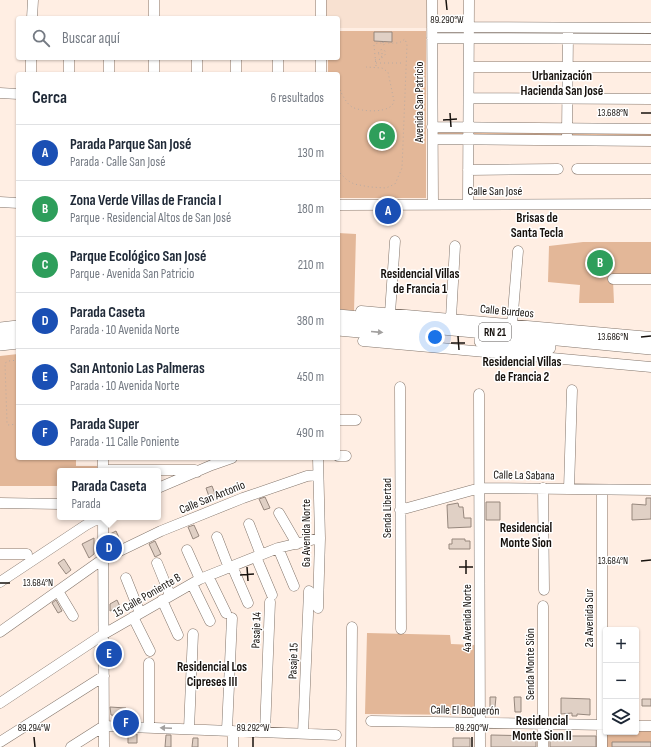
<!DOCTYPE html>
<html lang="es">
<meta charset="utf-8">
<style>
:root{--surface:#fff;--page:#f6f6f7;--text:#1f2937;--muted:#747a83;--line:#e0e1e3;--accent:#111827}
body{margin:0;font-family:"Sofia Sans Condensed",sans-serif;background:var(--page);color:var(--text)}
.controls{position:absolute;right:12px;bottom:12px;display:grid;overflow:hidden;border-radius:4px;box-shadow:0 1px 3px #0004}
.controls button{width:36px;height:36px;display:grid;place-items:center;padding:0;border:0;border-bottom:1px solid var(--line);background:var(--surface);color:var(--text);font:20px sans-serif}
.you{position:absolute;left:435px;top:337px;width:14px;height:14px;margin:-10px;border:3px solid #fff;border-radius:50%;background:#1a73e8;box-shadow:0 0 0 6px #1a73e833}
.badge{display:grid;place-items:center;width:26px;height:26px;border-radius:50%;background:var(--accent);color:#fff;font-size:13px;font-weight:700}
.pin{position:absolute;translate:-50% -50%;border:2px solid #fff;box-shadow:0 1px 4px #0006}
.popup{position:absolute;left:57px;top:468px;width:104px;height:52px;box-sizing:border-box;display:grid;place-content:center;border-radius:4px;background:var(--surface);filter:drop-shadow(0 1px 3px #0005);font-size:13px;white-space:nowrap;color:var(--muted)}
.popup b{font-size:15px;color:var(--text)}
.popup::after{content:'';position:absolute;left:50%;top:100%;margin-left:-8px;border:8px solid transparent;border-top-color:var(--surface)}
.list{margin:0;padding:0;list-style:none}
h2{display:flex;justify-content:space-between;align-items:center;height:52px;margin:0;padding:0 16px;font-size:17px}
h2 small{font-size:13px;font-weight:400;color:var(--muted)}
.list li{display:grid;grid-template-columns:26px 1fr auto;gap:12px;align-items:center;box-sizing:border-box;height:56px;padding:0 16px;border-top:1px solid var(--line)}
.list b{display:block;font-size:15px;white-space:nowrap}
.list p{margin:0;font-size:13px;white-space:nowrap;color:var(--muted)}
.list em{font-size:13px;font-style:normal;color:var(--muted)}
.icon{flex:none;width:22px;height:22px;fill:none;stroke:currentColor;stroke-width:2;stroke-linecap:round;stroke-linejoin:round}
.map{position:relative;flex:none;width:651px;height:747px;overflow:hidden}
.search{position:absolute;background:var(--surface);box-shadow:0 1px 3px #0004;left:16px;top:16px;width:324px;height:44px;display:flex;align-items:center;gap:10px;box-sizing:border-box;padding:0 14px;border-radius:4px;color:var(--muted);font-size:15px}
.panel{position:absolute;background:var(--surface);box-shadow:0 1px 3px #0004;left:16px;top:72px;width:324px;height:388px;border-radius:4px}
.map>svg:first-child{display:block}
</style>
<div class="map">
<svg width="651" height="747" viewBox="0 0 651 747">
<rect width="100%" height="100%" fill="#ffeee3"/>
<path fill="#f8e1d1" d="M325,0h103v28h-90v-10h-13z"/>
<path fill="#e3b798" d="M338,31h88v167h-88v-124h-10v-16h10z
M436,127l215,2v12l-215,-2z
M338,233l18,1 -2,78 -16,-1z
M583,242h68v37l-38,1 1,23h-35l1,-18 -32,-3 1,-36z
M18,354v104h58v8h21v5h-37v15h-60v-130z
M367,633l83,2 1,9 24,1 1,70 -111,-1z
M636,728l15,1v13h-39v5h-7l1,-15h30z"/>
<path fill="#e0d0c5" stroke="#96877d" d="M374,32h18v10l-18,-1z
M212,486l5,13 -6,3 -5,-14z
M265,497l5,11 -6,2 -5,-11z
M646,498h5v21l-19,1v-16l14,1z
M486,502h14v18h-14z
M458,503l1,4h4l1,11h7v9l-23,1 -1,-23z
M194,525l5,11 -6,3 -5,-12z
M116,531l5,11 -7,3 -4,-11z
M94,538v16l-5,4 -7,-14z
M452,539h13v2h5v8h-21v-5h3z
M155,541l6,13 -6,3 -6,-13z
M64,559l7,11 -5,4 -8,-11z
M56,600l6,11 -4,2 -6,-10z
M117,600l5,11 -5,2 -3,-4 -4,2v-7z
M490,697h6l-1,10h-5z
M514,697h7v15h-6z
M561,698l29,1v16l-13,-1v2h-5v-3l-11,1z
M642,699h9v7h-9z
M110,707l16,1 -1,8 -14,-1z
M128,733l9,1v9h-9z
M166,735h5v12h-6z
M491,735l45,1v11h-45z
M550,736h46v11h-46z
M193,738h5v9h-6z
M453,738h17v9h-17z
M612,742h39v5h-39z"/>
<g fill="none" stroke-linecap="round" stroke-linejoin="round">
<defs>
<path id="minor" d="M432,0l1,204
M32,18l1,-18
M154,18v-18
M321,18v-18
M432,27l219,1
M432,38l219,1
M469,67h182
M31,74v-16
M69,74v-16
M109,74v-16
M154,74v-16
M197,74v-16
M236,74v-16
M278,74v-16
M321,74v-16
M0,93l18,1
M469,98l182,1
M432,127l219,2
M567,134l1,-100
M433,139l218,2
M577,169h74
M468,170l90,-1
M0,202l18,1
M468,204l1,-204
M338,205l313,-1
M613,279h38
M361,311l290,26
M390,313l5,-72
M451,318l4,-72
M512,324l6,-73
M363,341l288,26
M400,387l1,242
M479,394l1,353
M338,420h18
M338,456h8
M103,458v13
M103,470h92l2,2
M158,488l54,-23 20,-7
M543,488l1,102
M569,489l3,-99
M602,490v257
M0,503l60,1
M400,510l80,-22 171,2
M279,513l18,31
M103,517l1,230
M249,524l12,31
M217,537l12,31
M278,548l16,38
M187,550l13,29
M0,554h27
M256,557l16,38
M157,563l13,32
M232,566l16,37
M208,576l18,37
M126,578l14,35
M0,582l86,-57 15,-8
M192,584l18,37
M58,591l15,25
M162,600l16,35
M318,608l2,-70 -2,-80
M133,617l17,34
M0,632l103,-73 58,-28 82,-33 64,-22 11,-1
M0,703l104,-69 96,-55 78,-31 42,-10
M371,721l235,4
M104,726l232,9
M636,726h15
M149,727v-64
M189,729l4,-95
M227,730l5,-112
M265,732l5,-130
M303,733l6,-142
M0,742l104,-66
M71,747l33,-21
M233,747v-16
M351,747l1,-120
M543,747v-141"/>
<path id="highway" d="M338,317l313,30
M338,328l87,8
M0,330l18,-2
M482,341l66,6
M0,343l18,-2"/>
</defs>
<use href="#minor" stroke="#83756b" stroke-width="11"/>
<use href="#highway" stroke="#83756b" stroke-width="16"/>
<path stroke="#b8aaa2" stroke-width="1" stroke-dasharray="1 3" stroke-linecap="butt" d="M383,42l2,1 -1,2 -2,-1z
M378.5 53a3.5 3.5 0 1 1 7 0a3.5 3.5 0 1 1-7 0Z
M375,60l7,-1v-9
M376,63h25
M376,66l-2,-21 3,-2h5
M338,86c4,8 7,16 14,21 9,5 40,7 42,-6l-6,-29 -6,-4 -16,-1
M340,90l-2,11v70l9,9 7,4 16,3 16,1 9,-4 7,-16 5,-123 -2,-6 -6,4h-14
M18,360l-9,1 -4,2 2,60 1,2 10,-1"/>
<use href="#minor" stroke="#fff" stroke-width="10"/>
<use href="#highway" stroke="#fff" stroke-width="15"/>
</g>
<defs><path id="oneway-solid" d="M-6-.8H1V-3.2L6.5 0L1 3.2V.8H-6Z"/></defs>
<g fill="#a2a09f">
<use href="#oneway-solid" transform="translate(377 332) rotate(5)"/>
<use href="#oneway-solid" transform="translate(166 728) rotate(-178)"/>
</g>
<path fill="none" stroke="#17120e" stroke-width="1.5" d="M446,0l1,10M450,113l1,14M641,113h10M443,120l14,-1M458,336l1,14M641,337l10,-1M451,343h14M466,560v14M641,561l10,-1M247,567l1,14M459,567h14M240,575l14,-1M0,583h10M34,737l1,10M253,737v10M472,737v10"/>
<g text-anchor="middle" stroke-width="3" stroke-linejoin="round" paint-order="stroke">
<rect fill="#fff" stroke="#5d5956" stroke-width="1" x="479" y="323" width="32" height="18" rx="3"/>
<g font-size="11" font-weight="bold" fill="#17120e">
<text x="495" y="336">RN 21</text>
</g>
<g font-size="12" fill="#17120e" stroke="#fff">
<text transform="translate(419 102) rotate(-90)" y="4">Avenida San Patricio</text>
<text x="495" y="195">Calle San José</text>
<text transform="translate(507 311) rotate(5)" y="4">Calle Burdeos</text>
<text transform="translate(524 475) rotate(1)" y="4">Calle La Sabana</text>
<text transform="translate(212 497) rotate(-22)" y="4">Calle San Antonio</text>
<text transform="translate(387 508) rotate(-90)" y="4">Senda Libertad</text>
<text transform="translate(306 533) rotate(-90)" y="4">6a Avenida Norte</text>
<text transform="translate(147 595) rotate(-30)" y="4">15 Calle Poniente B</text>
<text transform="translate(467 618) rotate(-90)" y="4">4a Avenida Norte</text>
<text transform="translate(589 618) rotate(-90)" y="4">2a Avenida Sur</text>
<text transform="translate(256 630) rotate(-88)" y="4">Pasaje 14</text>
<text transform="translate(293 661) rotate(-88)" y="4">Pasaje 15</text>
<text transform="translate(530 664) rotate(-90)" y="4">Senda Monte Sión</text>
<text transform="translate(465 710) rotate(1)" y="4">Calle El Boquerón</text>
</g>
<g font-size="13" font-weight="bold" fill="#17120e" stroke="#fff">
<text x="562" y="80">Urbanización<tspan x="562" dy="15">Hacienda San José</tspan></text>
<text x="537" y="222">Brisas de<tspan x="537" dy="15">Santa Tecla</tspan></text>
<text x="420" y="278">Residencial Villas<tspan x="420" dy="15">de Francia 1</tspan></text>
<text x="522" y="366">Residencial Villas<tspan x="522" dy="15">de Francia 2</tspan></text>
<text x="526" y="532">Residencial<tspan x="526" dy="15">Monte Sion</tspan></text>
<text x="212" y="671">Residencial Los<tspan x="212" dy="15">Cipreses III</tspan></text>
<text x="542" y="725">Residencial<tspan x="542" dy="15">Monte Sion II</tspan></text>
</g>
</g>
<g font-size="10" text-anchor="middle" fill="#17120e" stroke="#fff" stroke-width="3" stroke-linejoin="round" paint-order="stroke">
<text x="447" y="23">89.290°W</text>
<text x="613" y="116">13.688°N</text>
<text x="613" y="340">13.686°N</text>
<text x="613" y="564">13.684°N</text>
<text x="38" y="586">13.684°N</text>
<text x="34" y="731">89.294°W</text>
<text x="253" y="731">89.292°W</text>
<text x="472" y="731">89.290°W</text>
</g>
</svg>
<div class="controls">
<button>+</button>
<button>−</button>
<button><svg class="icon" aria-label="layers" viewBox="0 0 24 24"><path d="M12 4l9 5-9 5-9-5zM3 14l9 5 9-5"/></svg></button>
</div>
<div class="you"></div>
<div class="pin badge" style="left:388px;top:211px;background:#1a4fb4">A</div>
<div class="pin badge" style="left:600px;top:263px;background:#2e9e5b">B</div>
<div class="pin badge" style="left:382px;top:136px;background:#2e9e5b">C</div>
<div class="pin badge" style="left:109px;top:548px;background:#1a4fb4">D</div>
<div class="popup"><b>Parada Caseta</b>Parada</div>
<div class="pin badge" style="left:109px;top:654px;background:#1a4fb4">E</div>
<div class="pin badge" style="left:126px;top:723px;background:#1a4fb4">F</div>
<div class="search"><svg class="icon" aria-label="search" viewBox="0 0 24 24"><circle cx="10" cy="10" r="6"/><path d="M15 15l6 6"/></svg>Buscar aquí</div>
<section class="panel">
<h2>Cerca<small>6 resultados</small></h2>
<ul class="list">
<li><span class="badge" style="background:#1a4fb4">A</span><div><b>Parada Parque San José</b><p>Parada · Calle San José</p></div><em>130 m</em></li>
<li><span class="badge" style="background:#2e9e5b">B</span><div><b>Zona Verde Villas de Francia I</b><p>Parque · Residencial Altos de San José</p></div><em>180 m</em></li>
<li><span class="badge" style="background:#2e9e5b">C</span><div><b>Parque Ecológico San José</b><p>Parque · Avenida San Patricio</p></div><em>210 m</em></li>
<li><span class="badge" style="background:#1a4fb4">D</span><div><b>Parada Caseta</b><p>Parada · 10 Avenida Norte</p></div><em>380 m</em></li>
<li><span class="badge" style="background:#1a4fb4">E</span><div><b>San Antonio Las Palmeras</b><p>Parada · 10 Avenida Norte</p></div><em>450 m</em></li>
<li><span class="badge" style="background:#1a4fb4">F</span><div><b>Parada Super</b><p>Parada · 11 Calle Poniente</p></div><em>490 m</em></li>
</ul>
</section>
</div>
